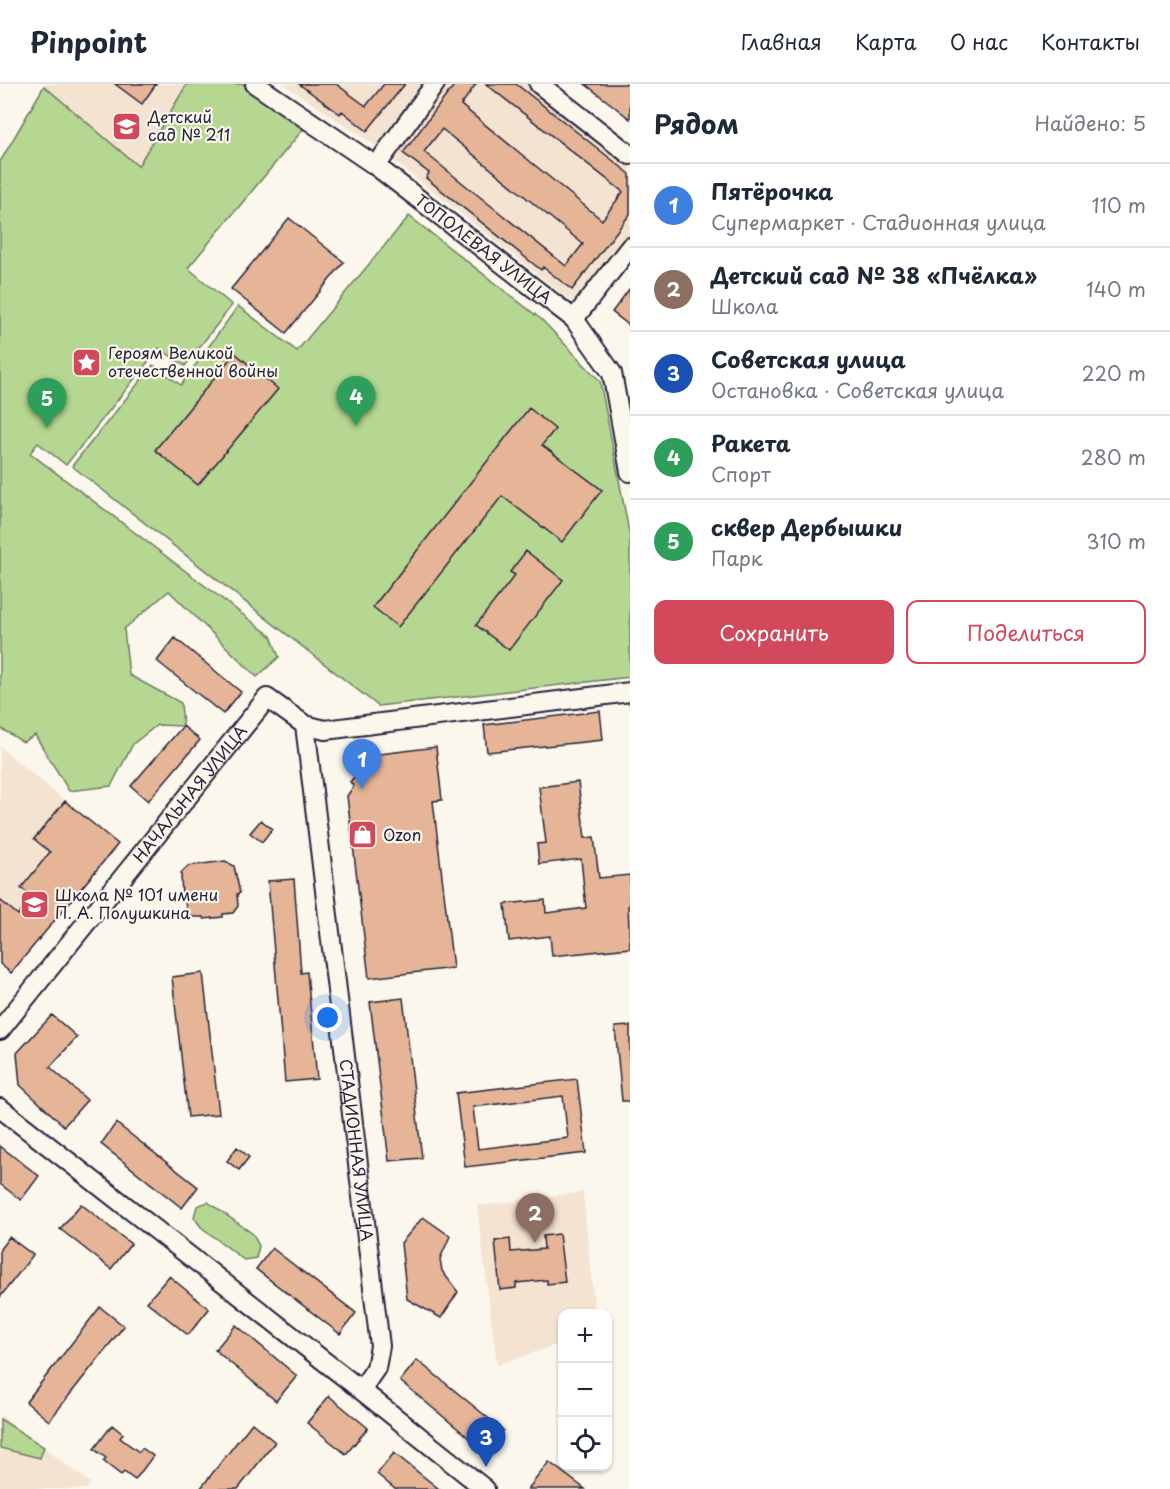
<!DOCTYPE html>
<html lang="ru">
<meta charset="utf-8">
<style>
:root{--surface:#fff;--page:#f2f2f3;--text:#1f2937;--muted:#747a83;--line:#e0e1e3;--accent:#d1495b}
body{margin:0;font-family:"Playpen Sans",sans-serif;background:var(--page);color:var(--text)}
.controls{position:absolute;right:18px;bottom:18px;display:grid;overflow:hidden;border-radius:12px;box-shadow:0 2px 4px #0004}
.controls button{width:54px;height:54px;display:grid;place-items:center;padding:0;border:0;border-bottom:2px solid var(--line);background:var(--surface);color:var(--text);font:30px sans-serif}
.you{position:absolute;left:328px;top:934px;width:21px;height:21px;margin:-15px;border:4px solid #fff;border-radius:50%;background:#1a73e8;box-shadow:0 0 0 9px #1a73e833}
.badge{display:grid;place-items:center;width:39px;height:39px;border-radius:50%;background:var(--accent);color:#fff;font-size:20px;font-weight:700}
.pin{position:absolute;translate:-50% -50px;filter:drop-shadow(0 2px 3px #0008)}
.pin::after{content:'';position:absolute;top:32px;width:21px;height:18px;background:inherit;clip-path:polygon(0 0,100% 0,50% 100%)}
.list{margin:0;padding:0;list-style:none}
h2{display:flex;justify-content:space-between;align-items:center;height:78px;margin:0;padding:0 24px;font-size:26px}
h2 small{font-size:20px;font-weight:400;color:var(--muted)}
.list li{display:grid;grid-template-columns:39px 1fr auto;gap:18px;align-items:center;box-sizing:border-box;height:84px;padding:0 24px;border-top:2px solid var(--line)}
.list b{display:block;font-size:22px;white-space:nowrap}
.list p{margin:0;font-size:20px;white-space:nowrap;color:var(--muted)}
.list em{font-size:20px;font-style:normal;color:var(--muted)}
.actions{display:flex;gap:12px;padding:18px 24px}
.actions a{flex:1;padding:14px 0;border:2px solid var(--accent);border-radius:12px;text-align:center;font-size:21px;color:var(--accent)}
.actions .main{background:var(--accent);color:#fff}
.icon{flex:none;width:33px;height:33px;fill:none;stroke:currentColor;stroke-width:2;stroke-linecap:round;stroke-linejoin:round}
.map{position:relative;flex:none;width:630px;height:1405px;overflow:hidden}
header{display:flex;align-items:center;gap:36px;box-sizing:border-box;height:84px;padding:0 30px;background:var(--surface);border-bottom:2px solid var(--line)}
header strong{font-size:28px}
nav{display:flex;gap:33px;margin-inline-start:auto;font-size:21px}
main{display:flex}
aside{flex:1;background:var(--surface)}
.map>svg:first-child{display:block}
</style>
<header>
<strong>Pinpoint</strong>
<nav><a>Главная</a><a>Карта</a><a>О нас</a><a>Контакты</a></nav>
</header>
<main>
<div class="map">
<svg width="630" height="1405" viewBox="0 0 630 1405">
<rect width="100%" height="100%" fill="#fbf7ec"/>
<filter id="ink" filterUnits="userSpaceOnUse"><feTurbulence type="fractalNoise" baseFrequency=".0167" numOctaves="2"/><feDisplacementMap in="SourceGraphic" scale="12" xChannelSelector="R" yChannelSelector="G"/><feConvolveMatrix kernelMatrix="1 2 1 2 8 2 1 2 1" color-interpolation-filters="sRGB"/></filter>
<g filter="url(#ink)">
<path fill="#f5e3d2" d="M42,0h145l-49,83z
M283,0h142l-46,64z
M444,0h84l102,80v72l-54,69 -187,-148z
M0,663l118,97 -107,129 -11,-9z
M583,1108l12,121 -33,1v29l-65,22 -20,-159z
M0,1331l91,68 -5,6h-86z"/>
<path fill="#b6d791" stroke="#6c7c66" stroke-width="1.5" d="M187,0h57l62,42 -118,142 44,37 -47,61 -26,-18 -93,117 -28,-22 -8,10 241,183 8,21 -22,20 -88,-86 -45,38 5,46 52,28 2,23 -26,-1 -24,19 -22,42 -42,5 -34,-56 -12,7 -23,-14v-566l44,-76 94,80z
M409,132l133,104 58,61 30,156v140l-252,29 -306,-240 81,-101 28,20 57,-79 59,45z
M208,1118l45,32 6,12 -3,12 -12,2 -43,-33 -7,-10 3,-11z
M0,1335l44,28 -4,11 -40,-10z"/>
<path fill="#e6b597" stroke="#22223b" stroke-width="1.5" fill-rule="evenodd" d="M115,0h41l-14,20z
M299,0h37l30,22 18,-22h21l-38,47 -25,-20 -2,3z
M455,0h21l-15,21 141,115 21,-28 -137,-108h30l114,90v40l-58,76 -29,-23 -2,3 -115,-92 3,-5 -26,-20zM442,45l141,115 -17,22 -142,-114z
M585,0h45v35l-19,-15z
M289,134l55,44 -58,71 -55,-44z
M630,204v38l-18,-14z
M235,269l43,36 -80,96 -43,-35z
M529,324l26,21 -13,16 60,45 -40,52 -60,-46 -104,131 -25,-20z
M526,467l37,29 -54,70 -33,-25 39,-50 -5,-3z
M175,554l66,54 -18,22 -66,-53z
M600,627l3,29 -116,12 -3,-27z
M183,642l17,14 -52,61 -17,-15z
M436,663l6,53 -9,1 20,167 -84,10 -22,-182 7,-10 -4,-4 17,-21 4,3 9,-10z
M578,698l7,56 9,-1 5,41 31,-3v31h-2l2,42 -78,8 -2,-20 -41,5 -4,-37 40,-4 1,13 40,-5 -5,-49 -42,5 -2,-20 9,-1 -7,-56z
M65,717l53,43 -107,129 -11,-9v-64l18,15 15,-18 -12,-9 29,-36 -16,-13z
M261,736l11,9 -10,13 -12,-9z
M225,777l9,5 6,27 -3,1 1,12 -5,7 -10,1v3l-19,2 -1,-2h-10l-7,-5 -1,-12h-3l-1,-27 7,-7z
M294,795l7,94 6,-1 10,107 -32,3 -17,-201z
M203,889l16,141 -31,3 -16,-140z
M403,914l19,160 -33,3 -19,-159z
M52,931l25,22 -27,30 37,33 -23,26 -44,-41 -3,-32z
M630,942v75h-8l-7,-74z
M577,995l9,74 -121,14 -9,-74zM563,1012l5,42 -90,11 -5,-42z
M116,1039l82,64 -16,21 -81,-64z
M0,1062l39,30 -18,24 -21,-16z
M237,1063l12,10 -10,13 -12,-9z
M81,1120l50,40 -20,25 -51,-40z
M423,1133l27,19 -10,23 2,12 16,21 -17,26 -34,-19 -6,-56z
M559,1150l6,48 -18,2v-4l-31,3v5l-16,2 -5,-49 15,-2 1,13 33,-3 -1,-13z
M9,1153l24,18 -33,42v-48z
M272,1164l84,65 -16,21 -84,-65z
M169,1192l40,33 -21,26 -41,-33z
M100,1223l24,19 -75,95 -23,-19z
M236,1241l61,51 -21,25 -61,-51z
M417,1276l86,70 -18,21 -85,-70z
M329,1312l39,32 -22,26 -39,-31z
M252,1339l23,19 -37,47h-38z
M112,1341l11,9 -3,4 19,14 3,-4 11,8 -18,24 -11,-8 -3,3 -18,-14 3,-3 -12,-9z
M394,1369l45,36h-44l-18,-15z
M549,1378l36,27h-57z"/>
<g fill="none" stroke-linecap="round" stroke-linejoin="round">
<defs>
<g id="minor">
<path id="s1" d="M255,0l121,82 198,153 38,54 18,99"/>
<path d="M539,0l91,71"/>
<path d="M376,82l59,-82"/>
<path d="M574,235l56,-72"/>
<path id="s2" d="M305,641l75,621 -4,22 -15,22"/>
<path id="s3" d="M0,946l267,-332 38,27 20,5 305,-38"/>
<path d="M0,1024l361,282 124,99"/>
</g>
</defs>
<use href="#minor" stroke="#22223b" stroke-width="22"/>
<use href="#minor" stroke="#fbf7ec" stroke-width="18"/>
</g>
</g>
<defs>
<symbol id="school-square" viewBox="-11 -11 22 22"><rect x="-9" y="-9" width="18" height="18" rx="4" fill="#d1495b" stroke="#fbf7ec"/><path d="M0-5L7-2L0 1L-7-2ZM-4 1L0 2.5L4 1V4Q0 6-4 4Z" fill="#fff"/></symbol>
<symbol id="sight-square" viewBox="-11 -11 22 22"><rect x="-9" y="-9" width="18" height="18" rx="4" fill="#d1495b" stroke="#fbf7ec"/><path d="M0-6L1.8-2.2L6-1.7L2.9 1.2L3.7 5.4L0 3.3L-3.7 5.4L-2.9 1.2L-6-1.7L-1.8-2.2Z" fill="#fff"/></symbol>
<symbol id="shop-square" viewBox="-11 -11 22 22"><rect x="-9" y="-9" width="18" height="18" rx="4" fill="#d1495b" stroke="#fbf7ec"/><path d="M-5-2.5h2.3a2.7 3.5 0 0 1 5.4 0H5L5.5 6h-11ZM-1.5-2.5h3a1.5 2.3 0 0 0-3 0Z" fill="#fff"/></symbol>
</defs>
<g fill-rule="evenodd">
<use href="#school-square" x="110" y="26" width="33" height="33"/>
<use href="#sight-square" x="70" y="262" width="33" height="33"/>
<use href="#shop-square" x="346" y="734" width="33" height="33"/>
<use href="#school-square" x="18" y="804" width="33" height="33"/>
</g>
<g text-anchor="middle" stroke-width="4.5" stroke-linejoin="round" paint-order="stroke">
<g font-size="16" fill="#22223b" stroke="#fbf7ec" text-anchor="start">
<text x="148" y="39">Детский<tspan x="148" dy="18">сад № 211</tspan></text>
<text x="108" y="275">Героям Великой<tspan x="108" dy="18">отечественной войны</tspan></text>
<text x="383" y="757">Ozon</text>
<text x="55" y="817">Школа № 101 имени<tspan x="55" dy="18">П. А. Полушкина</tspan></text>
</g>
<g font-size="16" fill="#22223b" stroke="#fbf7ec">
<text dy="6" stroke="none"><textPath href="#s1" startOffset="282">ТОПОЛЕВАЯ УЛИЦА</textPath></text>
<text dy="6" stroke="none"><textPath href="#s3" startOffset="303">НАЧАЛЬНАЯ УЛИЦА</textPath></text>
<text dy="6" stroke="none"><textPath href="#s2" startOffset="428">СТАДИОННАЯ УЛИЦА</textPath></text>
</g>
</g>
</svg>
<div class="controls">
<button>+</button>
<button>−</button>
<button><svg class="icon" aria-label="locate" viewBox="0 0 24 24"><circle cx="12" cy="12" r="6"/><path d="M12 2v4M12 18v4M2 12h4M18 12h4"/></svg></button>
</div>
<div class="you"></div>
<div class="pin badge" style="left:362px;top:705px;background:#3f7fe0">1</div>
<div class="pin badge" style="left:535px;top:1159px;background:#8d6e63">2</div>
<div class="pin badge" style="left:486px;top:1383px;background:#1a4fb4">3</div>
<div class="pin badge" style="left:356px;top:342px;background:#2e9e5b">4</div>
<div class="pin badge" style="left:47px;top:344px;background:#2e9e5b">5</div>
</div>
<aside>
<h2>Рядом<small>Найдено: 5</small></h2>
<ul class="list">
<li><span class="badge" style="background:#3f7fe0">1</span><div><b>Пятёрочка</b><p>Супермаркет · Стадионная улица</p></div><em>110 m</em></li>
<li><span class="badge" style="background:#8d6e63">2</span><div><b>Детский сад № 38 «Пчёлка»</b><p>Школа</p></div><em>140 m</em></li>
<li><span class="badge" style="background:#1a4fb4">3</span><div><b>Советская улица</b><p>Остановка · Советская улица</p></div><em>220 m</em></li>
<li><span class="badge" style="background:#2e9e5b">4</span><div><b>Ракета</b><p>Спорт</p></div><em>280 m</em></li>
<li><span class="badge" style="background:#2e9e5b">5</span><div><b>сквер Дербышки</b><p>Парк</p></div><em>310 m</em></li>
</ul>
<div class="actions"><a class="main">Сохранить</a><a>Поделиться</a></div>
</aside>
</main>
